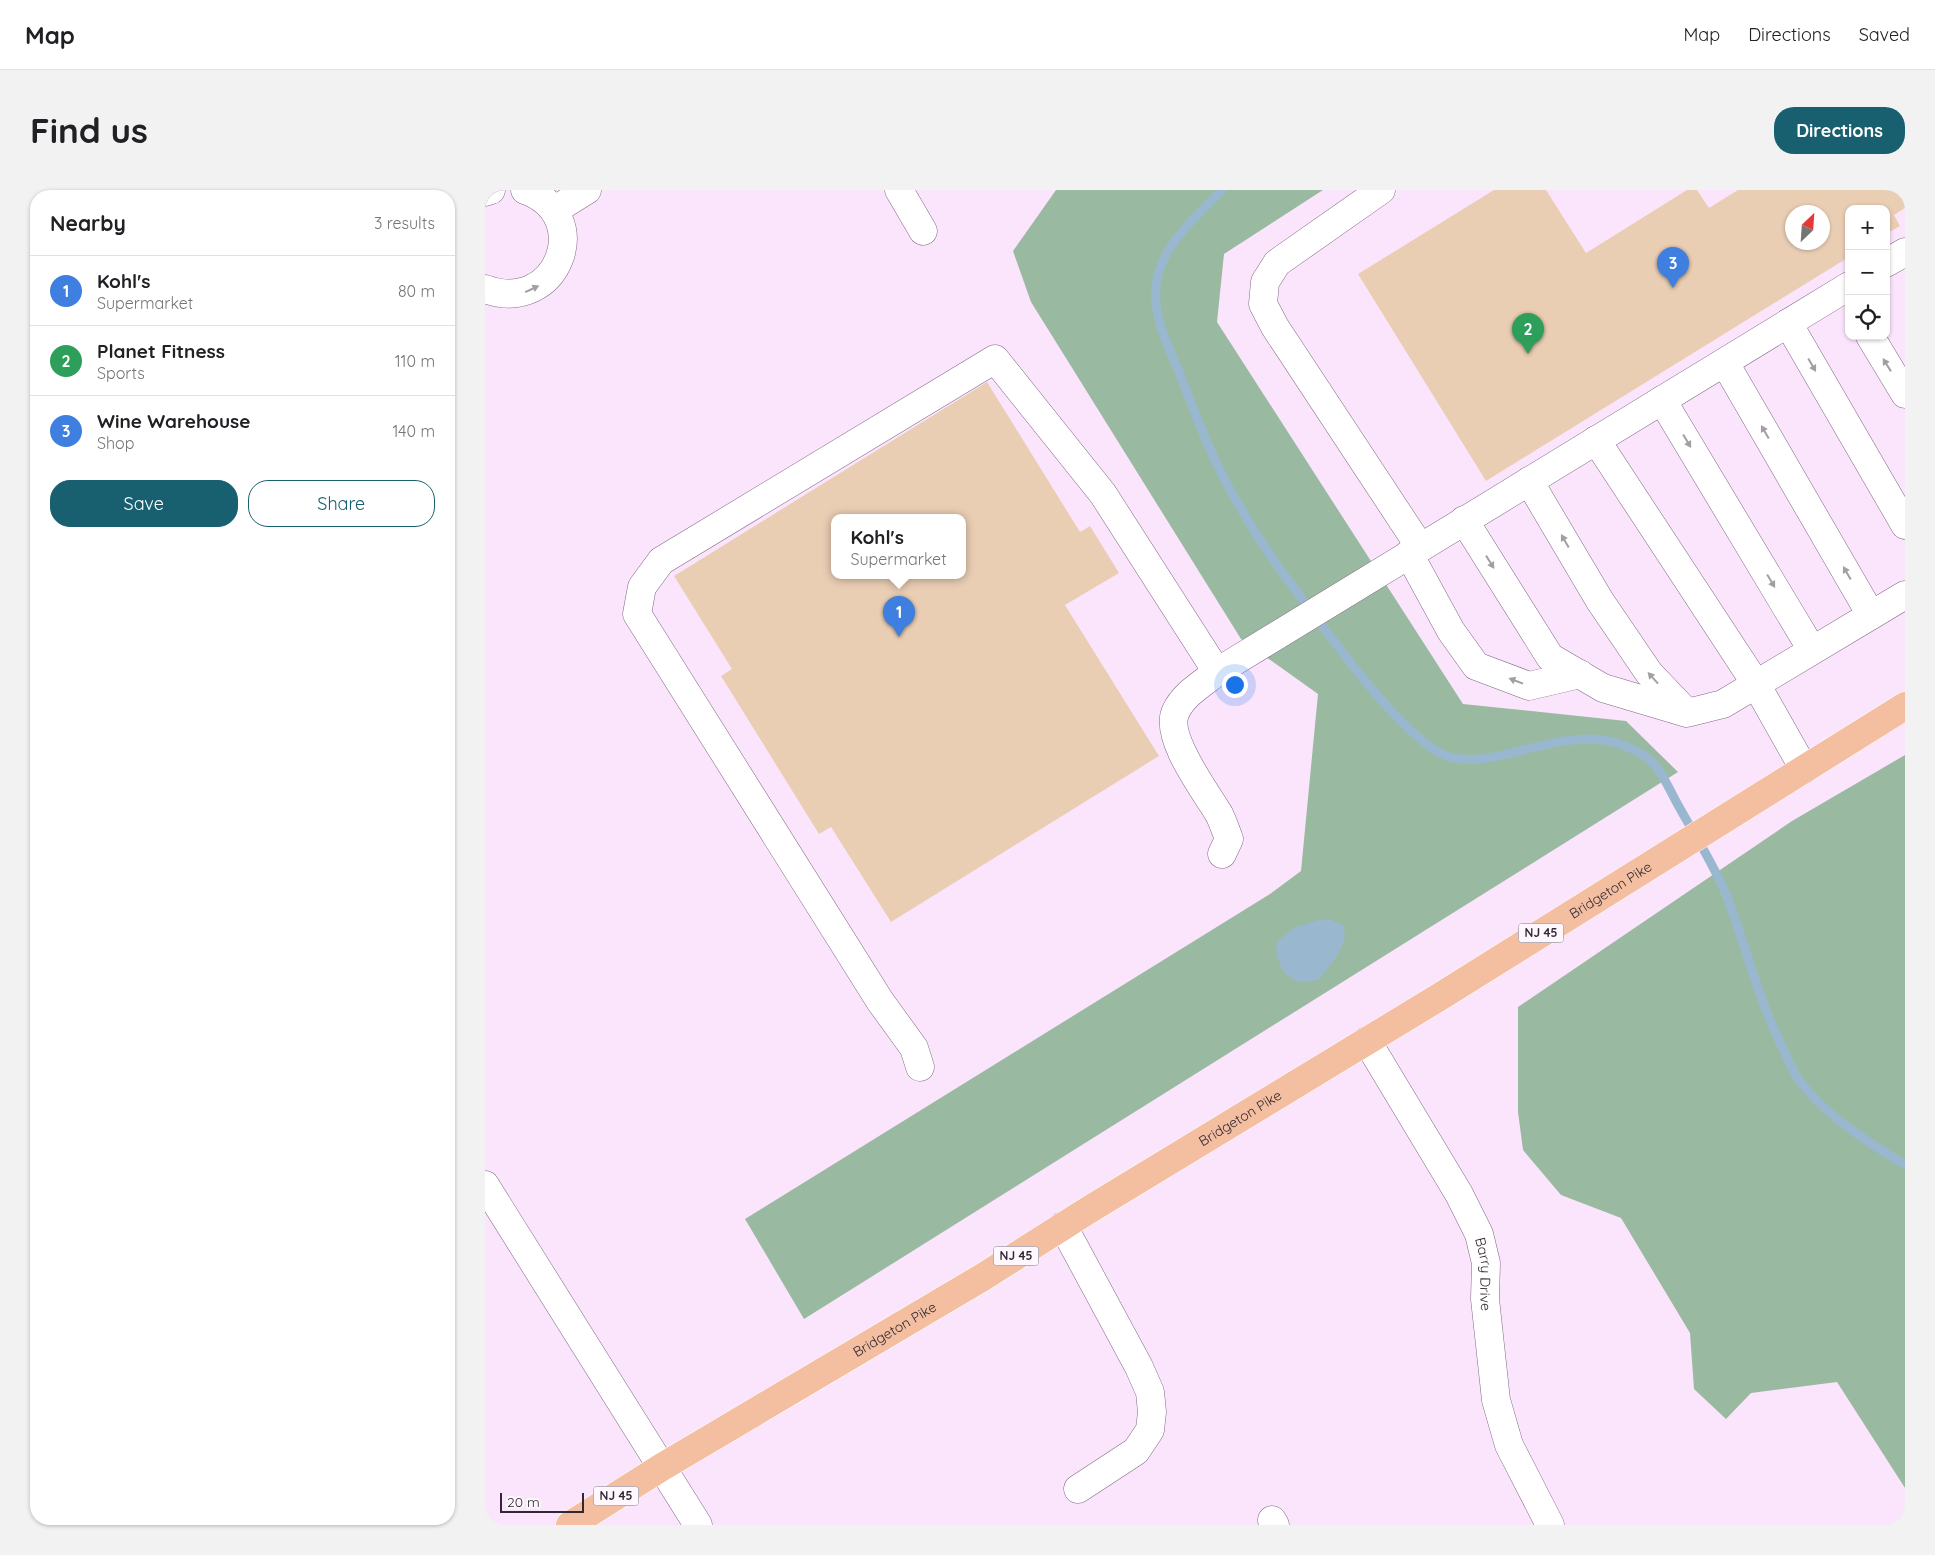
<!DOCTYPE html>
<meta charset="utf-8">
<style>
:root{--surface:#fff;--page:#f2f2f2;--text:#202124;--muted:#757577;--line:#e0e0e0;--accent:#186070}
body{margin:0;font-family:Quicksand,sans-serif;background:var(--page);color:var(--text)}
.controls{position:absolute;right:15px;top:15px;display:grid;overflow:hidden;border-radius:10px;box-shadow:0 1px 4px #0004}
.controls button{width:45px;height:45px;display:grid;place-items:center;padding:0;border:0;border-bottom:1px solid var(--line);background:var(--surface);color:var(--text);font:25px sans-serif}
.compass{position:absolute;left:1300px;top:15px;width:45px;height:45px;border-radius:50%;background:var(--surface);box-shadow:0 1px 4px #0004;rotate:25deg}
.scale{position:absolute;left:15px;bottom:12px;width:84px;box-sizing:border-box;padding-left:5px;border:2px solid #322833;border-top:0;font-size:14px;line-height:18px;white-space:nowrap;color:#322833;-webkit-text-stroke:4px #fef8fe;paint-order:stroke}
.you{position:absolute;left:749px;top:494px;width:18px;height:18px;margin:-12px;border:4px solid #fff;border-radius:50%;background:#1a73e8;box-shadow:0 0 0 8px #1a73e833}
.badge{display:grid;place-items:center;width:32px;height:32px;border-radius:50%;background:var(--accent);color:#fff;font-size:16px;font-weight:700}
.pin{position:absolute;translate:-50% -41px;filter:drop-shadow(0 1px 2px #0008)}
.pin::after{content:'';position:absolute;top:26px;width:18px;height:15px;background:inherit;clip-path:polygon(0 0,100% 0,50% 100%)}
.popup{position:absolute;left:346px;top:324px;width:135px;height:65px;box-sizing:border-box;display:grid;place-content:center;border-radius:10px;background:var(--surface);filter:drop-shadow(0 1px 4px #0005);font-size:16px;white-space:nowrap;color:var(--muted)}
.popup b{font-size:19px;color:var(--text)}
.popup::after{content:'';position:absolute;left:50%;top:100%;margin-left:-10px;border:10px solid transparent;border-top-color:var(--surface)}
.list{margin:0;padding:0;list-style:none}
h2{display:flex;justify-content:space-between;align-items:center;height:65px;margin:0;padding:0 20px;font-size:21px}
h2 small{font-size:16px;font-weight:400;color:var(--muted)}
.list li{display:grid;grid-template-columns:32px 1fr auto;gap:15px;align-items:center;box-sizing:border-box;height:70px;padding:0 20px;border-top:1px solid var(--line)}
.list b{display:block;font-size:19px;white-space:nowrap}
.list p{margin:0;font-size:16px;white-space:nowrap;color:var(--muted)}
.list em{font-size:16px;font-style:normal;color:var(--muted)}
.actions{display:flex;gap:10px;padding:15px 20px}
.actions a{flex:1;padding:11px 0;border:1px solid var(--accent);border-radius:20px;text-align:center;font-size:18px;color:var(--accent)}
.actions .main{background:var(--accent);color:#fff}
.icon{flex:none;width:28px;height:28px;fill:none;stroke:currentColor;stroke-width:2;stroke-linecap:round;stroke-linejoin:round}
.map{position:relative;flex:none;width:1420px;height:1335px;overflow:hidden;border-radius:20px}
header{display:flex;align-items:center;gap:30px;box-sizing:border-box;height:70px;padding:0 25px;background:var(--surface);border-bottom:1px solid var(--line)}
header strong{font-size:24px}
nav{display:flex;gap:28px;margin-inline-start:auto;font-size:18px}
.intro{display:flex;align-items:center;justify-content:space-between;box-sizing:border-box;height:120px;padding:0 30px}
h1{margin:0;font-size:35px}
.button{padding:12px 22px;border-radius:20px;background:var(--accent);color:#fff;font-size:18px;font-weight:700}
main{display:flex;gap:30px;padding:0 30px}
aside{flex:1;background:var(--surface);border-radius:20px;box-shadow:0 1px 4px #0004}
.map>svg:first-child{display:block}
</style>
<header>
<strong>Map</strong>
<nav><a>Map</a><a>Directions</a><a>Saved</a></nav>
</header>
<div class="intro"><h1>Find us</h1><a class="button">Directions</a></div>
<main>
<aside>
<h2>Nearby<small>3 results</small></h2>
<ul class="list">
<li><span class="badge" style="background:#3f7fe0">1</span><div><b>Kohl's</b><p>Supermarket</p></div><em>80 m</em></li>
<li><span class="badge" style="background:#2e9e5b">2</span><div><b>Planet Fitness</b><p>Sports</p></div><em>110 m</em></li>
<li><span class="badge" style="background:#3f7fe0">3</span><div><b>Wine Warehouse</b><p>Shop</p></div><em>140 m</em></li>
</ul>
<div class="actions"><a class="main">Save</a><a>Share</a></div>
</aside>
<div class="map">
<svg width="1420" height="1335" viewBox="0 0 1420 1335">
<rect width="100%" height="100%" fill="#fbe5fd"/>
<path fill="#9ab9a1" d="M571,0h267l-99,64 -7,68 246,382 163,17 52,51 -874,547 -59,-100 525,-325 31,-23 17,-177 -77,-55 -210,-337 -18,-51z
M1420,565v733l-68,-106 -86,11 -25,26 -32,-30 -4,-56 -69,-115 -60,-23 -38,-45 -5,-38v-105l274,-186z"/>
<path fill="#9ab7d0" d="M834,730h12l12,5c8,19 -13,39 -23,54 -5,1 -12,3 -17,3 -19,-1 -29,-23 -26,-40l18,-15z"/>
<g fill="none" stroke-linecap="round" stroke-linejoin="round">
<path stroke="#9ab7d0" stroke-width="9" d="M737,0c-26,27 -62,56 -66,96 -3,32 11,57 23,86 17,42 30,81 53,121 31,57 72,109 111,160 22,29 65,82 97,100 47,25 121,-32 183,-8 11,5 22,9 30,18 11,12 17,28 25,42 17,31 36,59 49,92 19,50 31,101 55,150 6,12 11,26 20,37 27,34 66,58 103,81"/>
</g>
<path fill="#eaceb4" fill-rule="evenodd" d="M1009,0h52l40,63 101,-63h10l12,18 29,-18h167v18l-11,7 6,11 -14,8v-25h-37v48l-363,224 -128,-207zM1308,22h30v30h-30z
M502,192l93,150 10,-6 29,47 -54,32 94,151 -268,166 -60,-95 -12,7 -98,-158 11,-7 -58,-93zM350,328h128v58h-128z"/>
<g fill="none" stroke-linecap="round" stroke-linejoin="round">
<defs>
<g id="minor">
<path d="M414,0l24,41"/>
<path d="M896,0l-104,73 -12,19 -2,22 12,23 145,220"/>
<path d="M0,2l6,-2"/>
<path d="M70,20l32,-20"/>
<path d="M1401,73l19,-11"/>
<path d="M0,99c73,27 111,-74 40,-99"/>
<path d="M1303,133l117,202"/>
<path d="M1385,146l35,58"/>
<path d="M1240,173l146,252"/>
<path d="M1177,210l150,250"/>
<path d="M1111,250l160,244 48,85"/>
<path d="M1044,291l71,120 49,72 37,39"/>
<path d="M979,330l86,137 53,31 84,25 36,-9 182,-109"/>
<path d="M924,364l42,77 25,35 53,20 51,-12"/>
<path d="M732,482l632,-386"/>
<path id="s1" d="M882,851l92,153 20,40 7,29 -1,36 11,101 13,45 41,80"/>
<path d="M435,877l-6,-19 -34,-47 -243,-387 5,-27 19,-26 334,-202 108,135 114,178c-15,12 -33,22 -41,39 -13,25 30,81 43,103 4,8 7,17 10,25l-7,15"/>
<path d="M0,995l213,340"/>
<path d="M578,1036l76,141 11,25 2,20 -2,18 -14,21 -58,38"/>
<path d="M787,1330l3,5"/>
</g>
<g id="major">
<path id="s2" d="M85,1335l92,-58 321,-190 104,-66 354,-215 464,-290"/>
</g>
</defs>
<use href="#minor" stroke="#816883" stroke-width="29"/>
<use href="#major" stroke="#fff" stroke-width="29"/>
<use href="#minor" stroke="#fff" stroke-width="28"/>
<use href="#major" stroke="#f4bfa0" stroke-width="28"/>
</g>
<defs><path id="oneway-solid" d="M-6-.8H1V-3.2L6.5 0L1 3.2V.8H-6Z" transform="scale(1.25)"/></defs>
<g fill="#a39ea3">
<use href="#oneway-solid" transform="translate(47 99) rotate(-25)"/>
<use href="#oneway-solid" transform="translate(1327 175) rotate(60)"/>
<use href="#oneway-solid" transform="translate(1402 175) rotate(-122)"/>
<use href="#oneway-solid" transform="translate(1280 242) rotate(-120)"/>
<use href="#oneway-solid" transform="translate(1202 251) rotate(59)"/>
<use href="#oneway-solid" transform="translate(1080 351) rotate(-120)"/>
<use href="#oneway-solid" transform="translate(1005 372) rotate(58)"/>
<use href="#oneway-solid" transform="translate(1362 383) rotate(-120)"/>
<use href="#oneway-solid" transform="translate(1286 391) rotate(59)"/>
<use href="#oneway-solid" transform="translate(1168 488) rotate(-132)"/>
<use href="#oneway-solid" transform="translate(1031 491) rotate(-159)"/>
</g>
<g text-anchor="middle" stroke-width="5" stroke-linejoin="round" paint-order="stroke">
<g fill="#fef8fe" stroke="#6f6670" stroke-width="1">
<rect x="1033.5" y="733.5" width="45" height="19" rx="4"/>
<rect x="508.5" y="1056.5" width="45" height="19" rx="4"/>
<rect x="108.5" y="1296.5" width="45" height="19" rx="4"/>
</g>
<g font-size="12" font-weight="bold" fill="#322833">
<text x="1056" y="747">NJ 45</text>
<text x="531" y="1070">NJ 45</text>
<text x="131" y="1310">NJ 45</text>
</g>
<g font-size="14" fill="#322833" stroke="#fef8fe">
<text dy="5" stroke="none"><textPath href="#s2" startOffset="1219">Bridgeton Pike</textPath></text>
<text dy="5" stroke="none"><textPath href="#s2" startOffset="784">Bridgeton Pike</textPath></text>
<text dy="5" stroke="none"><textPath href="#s1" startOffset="264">Barry Drive</textPath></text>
<text dy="5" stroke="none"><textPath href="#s2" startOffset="379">Bridgeton Pike</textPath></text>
</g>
</g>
</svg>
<div class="controls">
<button>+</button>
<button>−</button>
<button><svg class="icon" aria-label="locate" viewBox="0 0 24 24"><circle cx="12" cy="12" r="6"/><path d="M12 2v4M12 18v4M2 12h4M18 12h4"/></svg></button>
</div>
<svg class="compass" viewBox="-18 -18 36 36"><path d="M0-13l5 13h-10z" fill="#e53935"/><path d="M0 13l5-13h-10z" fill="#757577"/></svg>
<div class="scale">20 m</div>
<div class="you"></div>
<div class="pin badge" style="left:414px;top:447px;background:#3f7fe0">1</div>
<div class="popup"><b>Kohl's</b>Supermarket</div>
<div class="pin badge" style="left:1043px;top:164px;background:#2e9e5b">2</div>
<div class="pin badge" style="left:1188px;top:98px;background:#3f7fe0">3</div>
</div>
</main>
